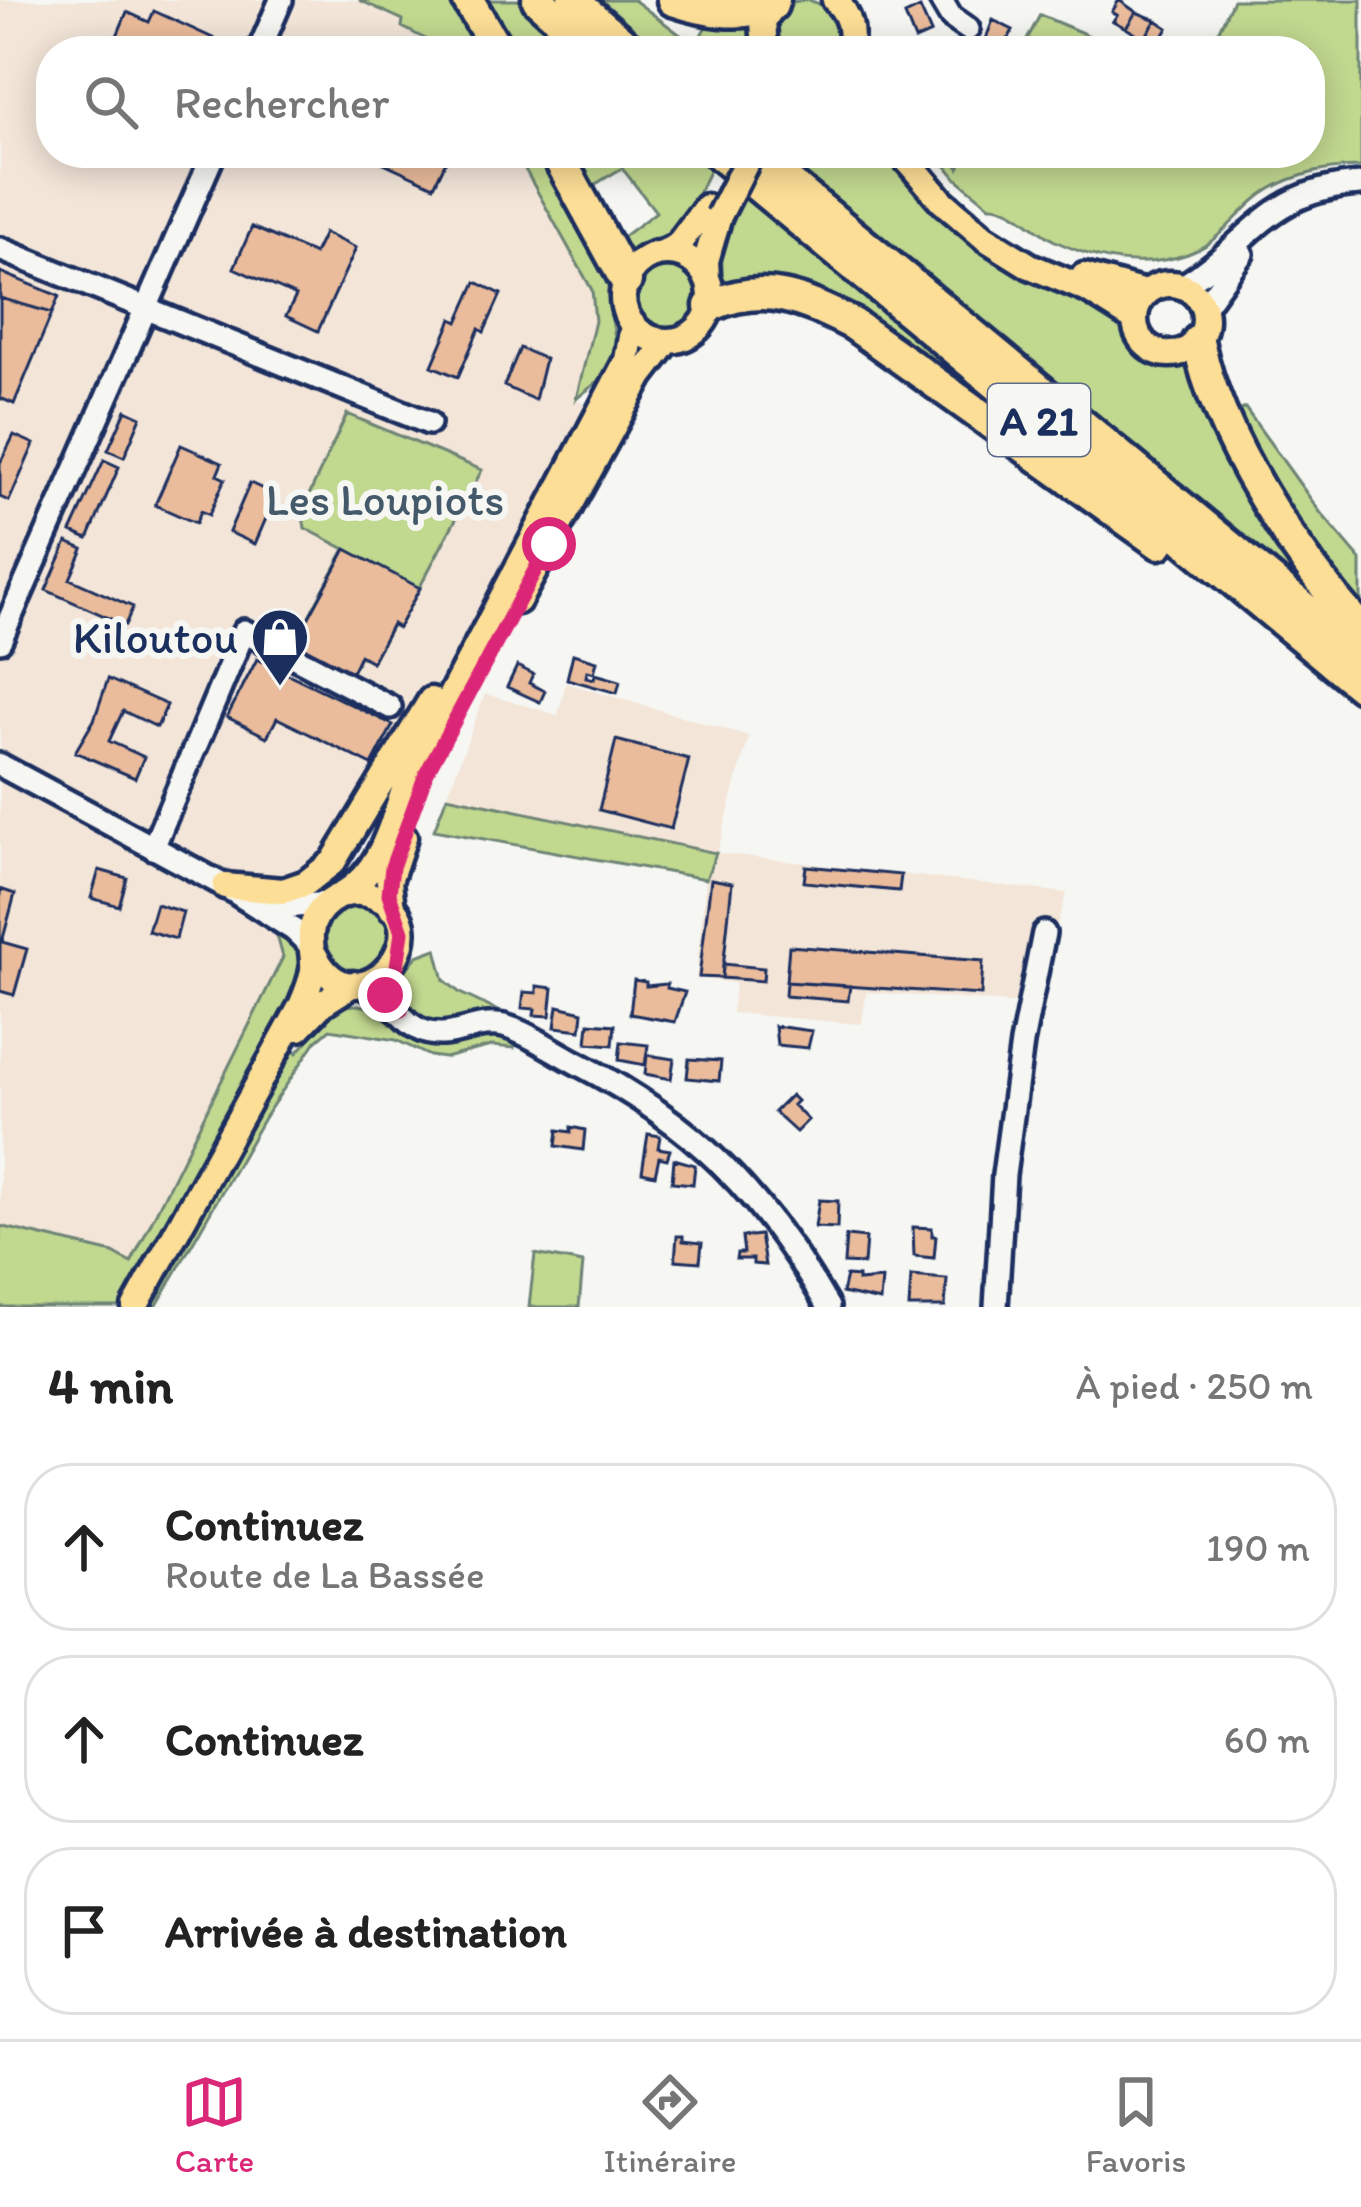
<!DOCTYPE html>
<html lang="fr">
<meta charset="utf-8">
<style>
:root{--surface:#fff;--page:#f6f6f6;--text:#222;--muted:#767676;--line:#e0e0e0;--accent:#db2777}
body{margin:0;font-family:Itim,sans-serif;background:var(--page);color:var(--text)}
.stop{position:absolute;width:36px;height:36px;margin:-27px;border:9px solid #db2777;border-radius:50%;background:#fff}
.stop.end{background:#db2777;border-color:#fff;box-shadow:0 3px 12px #0008}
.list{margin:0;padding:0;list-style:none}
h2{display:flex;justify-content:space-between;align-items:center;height:156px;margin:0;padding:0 48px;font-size:51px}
h2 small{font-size:39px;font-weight:400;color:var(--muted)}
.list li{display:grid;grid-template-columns:78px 1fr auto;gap:36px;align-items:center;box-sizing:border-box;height:168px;margin:0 24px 24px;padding:0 24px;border:3px solid var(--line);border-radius:48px}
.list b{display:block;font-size:45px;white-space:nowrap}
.list p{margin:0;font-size:39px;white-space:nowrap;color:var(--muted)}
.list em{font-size:39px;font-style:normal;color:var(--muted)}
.icon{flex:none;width:66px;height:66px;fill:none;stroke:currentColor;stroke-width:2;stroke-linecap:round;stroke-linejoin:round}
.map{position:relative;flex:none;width:1361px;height:1307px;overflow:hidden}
.search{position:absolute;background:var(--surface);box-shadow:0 6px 30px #0003;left:36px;right:36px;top:36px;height:132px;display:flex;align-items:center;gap:30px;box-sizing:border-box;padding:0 42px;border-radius:48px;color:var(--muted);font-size:45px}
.sheet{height:732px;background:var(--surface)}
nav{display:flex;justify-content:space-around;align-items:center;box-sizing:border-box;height:168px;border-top:3px solid var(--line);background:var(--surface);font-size:33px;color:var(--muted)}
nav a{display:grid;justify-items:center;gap:6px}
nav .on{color:var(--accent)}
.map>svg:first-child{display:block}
</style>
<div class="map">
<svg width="1361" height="1307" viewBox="0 0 1361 1307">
<rect width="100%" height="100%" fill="#f6f6f2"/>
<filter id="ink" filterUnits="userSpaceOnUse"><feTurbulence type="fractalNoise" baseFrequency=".00833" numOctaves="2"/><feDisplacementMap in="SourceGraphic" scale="24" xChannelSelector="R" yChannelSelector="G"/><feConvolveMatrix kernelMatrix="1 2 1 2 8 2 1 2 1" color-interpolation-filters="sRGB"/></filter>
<g filter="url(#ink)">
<path fill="#f3e5d8" d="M0,0h359l45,20 -1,8 46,23h-398v102h465l76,137 3,31 -19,78 14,10 -123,225 -129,210 -51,40 -11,48 7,25 -152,307 -18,-11 -113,-27z
M566,683l183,53 -32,117 350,40 -22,70 -21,41 -158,-12 -4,32 -130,-11 3,-30 -39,-5 10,-99 10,-26 -269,-57 38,-102 73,21z"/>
<path fill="#c1d88f" stroke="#6e8476" stroke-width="3" d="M359,0h99l30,51h-39l-47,-24 1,-7z
M482,0h37l59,51h-68z
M595,0h39l61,46 15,-27 42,2v30h-98z
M807,0c25,5 34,23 29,47l-2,4h-60l-2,-30 19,-19z
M1233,0h128v167c-35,0 -78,9 -106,33 -34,30 -42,52 -91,60 -37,7 -75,-3 -109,-19 -21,-10 -42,-36 -65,-35l-33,-27 -21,-26h13l10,15 8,-15h343v-102h-101z
M1040,15l85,36h-104z
M516,153h28l67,120c-13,36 20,67 -6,101 -7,9 -20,17 -29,25l19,-78 -3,-31z
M565,153h132l15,13c-11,20 -24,56 -44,68 -16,11 -25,5 -44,22l-8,-14 40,-30 -34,-44 -38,23z
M773,153h122l30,35 198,133c15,32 35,51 71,35l132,254z
M745,194l339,279 -259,-179 -7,2 -95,-9 -2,-42z
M638 298a30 30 0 1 1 60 0a30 30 0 1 1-60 0Z
M1245,408l75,104 41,48v53l-76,-106 -46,-89 -10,-2z
M347,414l135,56 -84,158 -6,-3 -20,37 -12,-6 -11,22 -57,-30 53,-99 -40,-21 -3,-18z
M447,796l269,57 -10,26 -272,-49z
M357,900l32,19 4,30 -34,27 -15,-2 -25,-27 5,-29z
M276,932c6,5 18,13 22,20 14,28 -12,63 -25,86l24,15c28,-30 40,-64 85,-40l27,-16 -4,-26 12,-15 19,-7 8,31 16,13 57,27 -3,28 -23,-2 -46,12 -15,-2 -34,-16 -66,-11 -14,12 -52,77 -108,189h-156v-81l113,27 18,10 152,-306z
M535,1254l48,9 -4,44h-50z"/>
<path fill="#ebbc9b" stroke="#1b2f5e" stroke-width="3" d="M1119,0l17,12 -10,16 -13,-7 4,-6 -5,-3z
M920,8l11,25 -16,7 -10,-25z
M154,11l63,29 -5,11h-77l3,-7 -21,-8 10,-24 22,10z
M1136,12l20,8 -12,19 -18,-11z
M993,20l20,10 -11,21 -20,-2z
M1156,20l12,8 -7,12 7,4 -4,6 -19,-12z
M362,153h88l-16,33z
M252,227l62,27 10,-21 32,15 -38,83 -32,-15 10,-20 -62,-28z
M0,272l59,24 -7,17 -52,-15z
M476,282l25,12 -17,38 -5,-3 -21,48 -26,-11 20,-47 6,3z
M0,298l52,15 -38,91 -14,-6z
M520,348l25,11 -10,41 -31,-14z
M126,410l15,7 -17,40 -16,-7z
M14,435l20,9 -25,57 -9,-4v-34z
M181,445l41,18 -5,12 8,4 -16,36 -8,-4 -5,12 -41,-18z
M104,460l15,7 -31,72 -17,-7z
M250,483l26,12 -21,49 -26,-12z
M67,542l16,7 -13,30 63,28 -8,18 -79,-35z
M346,549l74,39 -22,40 -6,-4 -20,38 -12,-7 -11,23 -57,-30z
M573,654l24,7 -3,12 -7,-2 -1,6 8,2 1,-5 25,7 -3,12 -50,-14z
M257,659l136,66 -21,40 -95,-47 -10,19 -40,-20z
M517,666l16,8 -4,9 16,8 -5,11 -33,-15z
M108,679l59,26 -10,22 -34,-16 -14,30 35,16 -9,21 -60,-26 19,-32z
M616,740l73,19 -18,70 -72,-19z
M806,866l95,9 -2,16 -95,-9z
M99,870l28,8 -8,28 -28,-8z
M711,879l21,4 -10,95 -23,-1z
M0,889l15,5 -13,48 25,7 -13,46 -14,-4z
M156,904l27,8 -7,27 -28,-8z
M789,946l194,15 -2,34 -195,-13z
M723,964l41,4 -1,13 -41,-3z
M634,980l12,2v4l21,-2v4l18,4 -10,30 -45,-8z
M786,982l64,4 -2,15 -63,-5z
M537,986l16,2 -3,28 -16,-1 1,-6 -13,-1 2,-16 13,1z
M558,1006l25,6 -2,18 -26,-3z
M589,1023l26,2 -2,20 -26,-2z
M775,1026l37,5 -4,17 -31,-3z
M621,1042l27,3 -3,20 -26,-5z
M647,1055l27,4 -3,20 -26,-5z
M689,1059l32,2 -2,20 -32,-3z
M791,1095l6,6 -4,4 15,15 -12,12 -22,-20z
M571,1127l14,3 -2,20 -27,-4 2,-16 13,2z
M648,1134l12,2 -2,12 12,2 -3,9 -8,-2 -4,18 -13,-3z
M674,1159l21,6 -2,19 -21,-2z
M819,1200l19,1 -1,27 -22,-1z
M913,1227l19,1v8h4l-2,22 -20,-2z
M760,1235l5,30 -12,-1v-5h-17l1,-6h7l-2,-16z
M677,1236h6v5l19,2 -2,19 -25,-2z
M846,1236l20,2 -2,26 -20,-1z
M846,1276l12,1v4l24,-2 -2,22 -38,-8z
M911,1276l36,3 -2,28h-36z"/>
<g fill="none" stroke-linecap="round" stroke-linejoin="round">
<defs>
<path id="minor" d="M941,0l10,17 17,12
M259,51l22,-51
M0,249l429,174
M1183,286c70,-44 84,-96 178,-102
M1204,307l38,-53
M0,641l214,-488
M0,765l225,121 69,44 18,17
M153,848l91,-217 146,76
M265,909l62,-6
M358,984c36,12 42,39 65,47 28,11 54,-12 81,-5 25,7 49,25 73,37 118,61 185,130 251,244
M996,1307l8,-132 18,-132 22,-110"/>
<path id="major" d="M835,0c14,14 20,32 12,51
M765,51l-2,-30 14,-21
M901,153l41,48 43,37 45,28 58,24 46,29
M662,253l15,-7 29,-39
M623 297a44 44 0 1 1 88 0a44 44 0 1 1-88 0Z
M1084,276l61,17
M707,279l-1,-18 13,-45
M1135 319a35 35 0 1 1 70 0a35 35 0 1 1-70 0Z
M518,601l123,-225 27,-35
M225,886l58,5 23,-8 27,-21 98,-162
M343,894c45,-28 50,-82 70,-127l214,-407 6,-35
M392,909l-3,-28 15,-44
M299,1028l24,-25 30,-19
M135,1307l166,-301c5,-12 10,-23 12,-36 1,-13 -3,-25 -2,-37 3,-26 29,-45 55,-39 89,21 -7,149 -52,60"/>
<path id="highway" d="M468,0l30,51
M538,0l57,51
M573,0l59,51
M673,0c33,11 65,17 99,5
M556,153l70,128
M718,153l643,533
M753,153l608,502
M710,306c54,-25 93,-7 143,18l306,219
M1198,341c20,98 97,214 163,289"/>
</defs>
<use href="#minor" stroke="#1b2f5e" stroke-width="30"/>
<use href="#major" stroke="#1b2f5e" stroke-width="33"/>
<use href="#highway" stroke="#1b2f5e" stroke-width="39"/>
<use href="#minor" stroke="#f6f6f2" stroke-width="21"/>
<use href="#major" stroke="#fdde96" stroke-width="24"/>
<use href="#highway" stroke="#fdde96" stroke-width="30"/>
<defs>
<path id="major-bridge" d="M719,216l32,-63"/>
</defs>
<use href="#major-bridge" stroke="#1b2f5e" stroke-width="33" stroke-linecap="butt"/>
<use href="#major-bridge" stroke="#fdde96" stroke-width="24"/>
</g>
</g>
<g fill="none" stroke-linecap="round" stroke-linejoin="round" filter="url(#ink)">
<path stroke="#db2777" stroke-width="15" d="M385,995l16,15 -5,-37 6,-41 -13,-38 3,-27 34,-93 123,-230"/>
</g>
<defs>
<symbol id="shop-pin" viewBox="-11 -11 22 30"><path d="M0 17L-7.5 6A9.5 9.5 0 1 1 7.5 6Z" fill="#1b2f5e" stroke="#f6f6f2"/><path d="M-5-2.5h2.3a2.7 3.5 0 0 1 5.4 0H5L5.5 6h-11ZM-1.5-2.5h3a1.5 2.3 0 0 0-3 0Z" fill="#fff"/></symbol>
</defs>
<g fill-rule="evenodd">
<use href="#shop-pin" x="247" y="604" width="66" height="90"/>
</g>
<g text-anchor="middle" stroke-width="12" stroke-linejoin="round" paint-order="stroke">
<rect fill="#f6f6f2" stroke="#5d6b8a" stroke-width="3" x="988" y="384" width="102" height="72" rx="9"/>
<g font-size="42" font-weight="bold" fill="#1b2f5e">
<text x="1039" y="435">A 21</text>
</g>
<g font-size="45" fill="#44596a" stroke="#f6f6f2">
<text x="385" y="515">Les Loupiots</text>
</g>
<g font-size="45" fill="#1b2f5e" stroke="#f6f6f2" text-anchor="end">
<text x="238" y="653">Kiloutou</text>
</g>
</g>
</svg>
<div class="stop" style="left:549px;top:544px"></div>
<div class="stop end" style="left:385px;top:995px"></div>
<div class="search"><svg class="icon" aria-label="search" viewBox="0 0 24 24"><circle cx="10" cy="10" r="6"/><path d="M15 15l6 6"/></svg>Rechercher</div>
</div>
<section class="sheet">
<h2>4 min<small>À pied · 250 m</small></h2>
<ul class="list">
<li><svg class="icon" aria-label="ahead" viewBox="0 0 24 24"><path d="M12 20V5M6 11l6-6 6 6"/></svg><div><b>Continuez</b><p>Route de La Bassée</p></div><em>190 m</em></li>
<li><svg class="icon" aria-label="ahead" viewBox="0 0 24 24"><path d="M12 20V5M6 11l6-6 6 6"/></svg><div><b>Continuez</b></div><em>60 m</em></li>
<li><svg class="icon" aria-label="arrive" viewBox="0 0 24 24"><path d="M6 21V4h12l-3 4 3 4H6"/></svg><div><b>Arrivée à destination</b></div></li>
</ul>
</section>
<nav>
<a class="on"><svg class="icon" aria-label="map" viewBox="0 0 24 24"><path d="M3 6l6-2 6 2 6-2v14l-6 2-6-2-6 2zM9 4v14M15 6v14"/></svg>Carte</a>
<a><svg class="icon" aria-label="directions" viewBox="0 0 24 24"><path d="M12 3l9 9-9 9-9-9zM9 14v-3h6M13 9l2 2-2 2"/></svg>Itinéraire</a>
<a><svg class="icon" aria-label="saved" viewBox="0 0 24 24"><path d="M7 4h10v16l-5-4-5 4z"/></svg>Favoris</a>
</nav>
